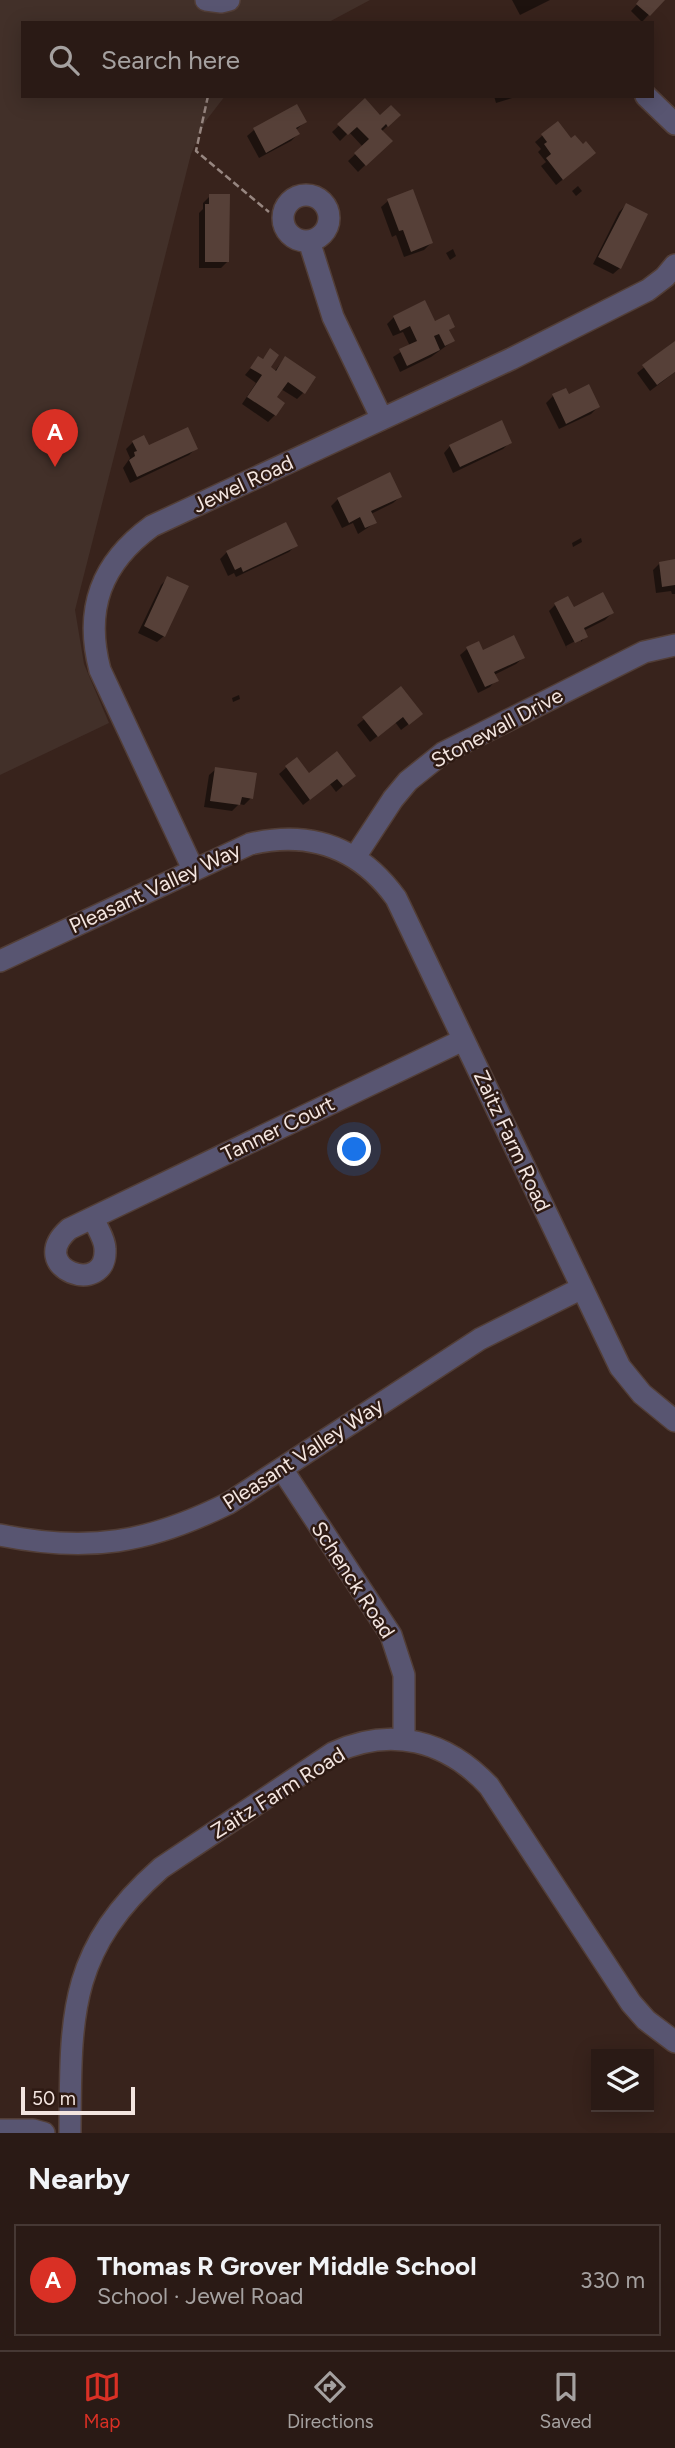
<!DOCTYPE html>
<meta charset="utf-8">
<style>
:root{--surface:#2a1a15;--page:#362722;--text:#f1f3f6;--muted:#a5a1a0;--line:#463834;--accent:#d93025}
body{margin:0;font-family:Figtree,sans-serif;background:var(--page);color:var(--text)}
.controls{position:absolute;right:21px;bottom:21px;display:grid;overflow:hidden;border-radius:0px;box-shadow:0 4px 18px #0003}
.controls button{width:63px;height:63px;display:grid;place-items:center;padding:0;border:0;border-bottom:2px solid var(--line);background:var(--surface);color:var(--text);font:35px sans-serif}
.scale{position:absolute;left:21px;bottom:18px;width:114px;box-sizing:border-box;padding-left:7px;border:4px solid #f3e5e0;border-top:0;font-size:19px;line-height:24px;white-space:nowrap;color:#f3e5e0;-webkit-text-stroke:5px #2e1a13;paint-order:stroke}
.you{position:absolute;left:355px;top:1150px;width:24px;height:24px;margin:-18px;border:5px solid #fff;border-radius:50%;background:#1a73e8;box-shadow:0 0 0 10px #1a73e833}
.badge{display:grid;place-items:center;width:46px;height:46px;border-radius:50%;background:var(--accent);color:#fff;font-size:23px;font-weight:700}
.pin{position:absolute;translate:-50% -58px;filter:drop-shadow(0 2px 4px #0008)}
.pin::after{content:'';position:absolute;top:37px;width:24px;height:21px;background:inherit;clip-path:polygon(0 0,100% 0,50% 100%)}
.list{margin:0;padding:0;list-style:none}
h2{display:flex;justify-content:space-between;align-items:center;height:91px;margin:0;padding:0 28px;font-size:30px}
h2 small{font-size:23px;font-weight:400;color:var(--muted)}
.list li{display:grid;grid-template-columns:46px 1fr auto;gap:21px;align-items:center;box-sizing:border-box;height:112px;margin:0 14px 14px;padding:0 14px;border:2px solid var(--line);border-radius:0px}
.list b{display:block;font-size:26px;white-space:nowrap}
.list p{margin:0;font-size:23px;white-space:nowrap;color:var(--muted)}
.list em{font-size:23px;font-style:normal;color:var(--muted)}
.icon{flex:none;width:38px;height:38px;fill:none;stroke:currentColor;stroke-width:2;stroke-linecap:round;stroke-linejoin:round}
.map{position:relative;flex:none;width:675px;height:2133px;overflow:hidden}
.search{position:absolute;background:var(--surface);box-shadow:0 4px 18px #0003;left:21px;right:21px;top:21px;height:77px;display:flex;align-items:center;gap:18px;box-sizing:border-box;padding:0 24px;border-radius:0px;color:var(--muted);font-size:26px}
.sheet{height:217px;background:var(--surface)}
nav{display:flex;justify-content:space-around;align-items:center;box-sizing:border-box;height:98px;border-top:2px solid var(--line);background:var(--surface);font-size:19px;color:var(--muted)}
nav a{display:grid;justify-items:center;gap:4px}
nav .on{color:var(--accent)}
.map>svg:first-child{display:block}
</style>
<div class="map">
<svg width="675" height="2133" viewBox="0 0 675 2133">
<rect width="100%" height="100%" fill="#38231c"/>
<path fill="#423029" d="M0,0h370l-43,23h-304v73h202l-20,26 -14,32 -116,456 9,54 25,59 -109,52z"/>
<path fill="#0007" d="M512,0h38l-30,15z
M641,0h21l-20,22 -11,-11z
M494,96h25l-23,7z
M365,101l15,16 19,-2 -18,17 9,9 -32,31 -10,-11 15,-14 -14,-15 -9,9 -8,-9z
M296,106l9,16 -9,8 2,4 -7,7 -32,17 -12,-22 7,-6z
M557,123l30,37 -31,25 -15,-19 5,-4 -8,-10 3,-3 -6,-7z
M578,186l4,5 -6,5 -4,-5z
M210,196l18,65 -7,7h-22v-55l4,-4v-6z
M388,201l43,42 -7,7 -20,7 -8,-22 -4,2 -11,-30z
M626,205l-6,63 -7,6 -20,-10 26,-52z
M453,249l3,7 -6,4 -4,-7z
M394,317l59,9 -5,5 5,10 -22,16 -31,15 -7,-15 17,-11 -7,-14 -10,4 -6,-12z
M675,343v29l-25,19 -13,-18z
M270,351l-2,17 6,4 11,-14 18,35 -6,6 -16,-10 -6,9v17l-7,7 -26,-18 14,-21 -11,-8 14,-17 3,2z
M565,390l3,6 30,11 -7,7 -32,15 -13,-26 7,-7z
M133,442l15,5 48,1 -7,7 -59,28 -7,-15 7,-10 -4,-9z
M510,442l-7,7 -50,24 -9,-20 6,-7z
M400,497l-7,6 -22,11 4,9 -17,11 -5,-11 -11,5 -11,-22 7,-7z
M581,538l1,4 -9,5 -1,-4z
M296,545l-7,7 -53,25 -2,-4 -6,3 -8,-17 7,-7z
M675,561v33h-3l-1,-3 -15,2 -3,-23 7,-7z
M168,578l-4,58 -7,6 -19,-9 23,-48z
M555,605l18,4 39,4 -7,7 -22,11 3,5 -5,6v-4l-15,8 1,3 13,-6 -13,6 -18,-38z
M467,649l16,3 40,6 -7,6 -22,11 2,5 -6,7 -12,6 -18,-38z
M401,689l13,31 -13,10 -6,-8 -25,20 -13,-17z
M239,695l1,4 -7,3 -1,-4z
M296,759l12,16 46,1 -18,16 -6,-8 -27,21 -24,-31z
M216,769l35,29 -7,7 -5,-1 -7,7 -28,-4 5,-32z"/>
<path fill="#564038" d="M639,0h26l-15,16 -14,-12z
M365,98l15,17 11,-10 10,10 -13,12 -2,-3 -5,5 12,12 -27,25 -12,-13 15,-14 -12,-12 -9,8 -11,-11z
M297,104l10,18 -11,6 4,6 -34,19 -13,-25z
M558,121l13,17 4,-3 8,9 3,-3 10,12 -33,27 -17,-22 5,-4 -7,-10 3,-2 -6,-8z
M413,189l20,54 -22,9 -8,-22 -4,1 -12,-32z
M209,194h21l-1,68h-24v-58h4z
M626,203l22,11 -27,55 -23,-12z
M425,300l10,21 14,-7 6,13 -6,3 6,11 -10,5 -6,-12 -5,2 6,14 -33,16 -8,-17 18,-8 -7,-15 -10,5 -7,-15z
M675,341v31l-18,13 -15,-20z
M270,348l9,7 -8,12 5,4 9,-15 31,21 -11,17 -17,-12 -11,15 8,6 -9,13 -29,-19 15,-22 -12,-7 8,-12 5,3z
M589,384l11,23 -34,17 -14,-30 14,-6 3,6z
M502,420l10,23 -52,24 -11,-22z
M188,427l10,22 -61,28 -8,-17 6,-4 -1,-4 3,-1 -5,-10 12,-6 5,10z
M390,472l12,25 -31,14 6,12 -12,5 -5,-11 -11,6 -12,-25z
M286,522l12,24 -55,26 -2,-5 -6,3 -9,-19z
M675,559v26l-13,2 -3,-25z
M167,576l22,10 -24,51 -21,-11z
M603,592l11,21 -30,15 4,9 -13,6 -21,-40 14,-7 6,11z
M514,635l11,23 -31,14 5,9 -14,6 -19,-40 13,-6 4,9z
M401,686l22,28 -14,11 -6,-8 -25,20 -16,-20z
M337,751l19,25 -13,10 -6,-7 -27,21 -25,-34 12,-9 12,16z
M215,767l42,6 -4,26 -11,-2 -2,8 -30,-4z"/>
<g fill="none" stroke-linecap="round" stroke-linejoin="round">
<defs>
<path id="minor" d="M206,0l15,2 8,-2
M646,96l29,28
M283 218a23 23 0 1 1 46 0a23 23 0 1 1-46 0Z
M309,241l24,76 49,102
M355,857l38,-58 15,-18 35,-28 201,-101 31,-7
M193,869l-93,-199c-16,-61 1,-107 52,-144l359,-167 137,-69 17,-13 10,-12
M0,961l250,-117c60,-14 109,3 146,54l224,469 22,27 33,27
M93,1218c4,10 12,21 12,31 3,49 -81,20 -36,-20l394,-189
M282,1469l109,166 13,40v65
M0,1535c88,18 149,8 229,-32l251,-164 102,-51
M0,2130h33l11,3
M70,2133c1,-117 -3,-182 91,-265l172,-115c58,-27 113,-13 156,33l142,217 15,17 29,22"/>
</defs>
<use href="#minor" stroke="#523e37" stroke-width="24"/>
<path stroke="#978680" stroke-width="2.5" stroke-dasharray="7 3.5" stroke-linecap="butt" d="M208,96l-12,55 73,61"/>
<use href="#minor" stroke="#585571" stroke-width="21"/>
</g>
<g text-anchor="middle" stroke-width="5" stroke-linejoin="round" paint-order="stroke">
<g font-size="21" fill="#f3e5e0" stroke="#2e1a13">
<text transform="translate(243 484) rotate(-25)" y="7">Jewel Road</text>
<text transform="translate(497 728) rotate(-28)" y="7">Stonewall Drive</text>
<text transform="translate(155 888) rotate(-25)" y="7">Pleasant Valley Way</text>
<text transform="translate(278 1129) rotate(-26)" y="7">Tanner Court</text>
<text transform="translate(512 1141) rotate(65)" y="7">Zaitz Farm Road</text>
<text transform="translate(303 1454) rotate(-33)" y="7">Pleasant Valley Way</text>
<text transform="translate(353 1580) rotate(57)" y="7">Schenck Road</text>
<text transform="translate(278 1793) rotate(-32)" y="7">Zaitz Farm Road</text>
</g>
</g>
</svg>
<div class="controls">
<button><svg class="icon" aria-label="layers" viewBox="0 0 24 24"><path d="M12 4l9 5-9 5-9-5zM3 14l9 5 9-5"/></svg></button>
</div>
<div class="scale">50 m</div>
<div class="you"></div>
<div class="pin badge" style="left:55px;top:467px">A</div>
<div class="search"><svg class="icon" aria-label="search" viewBox="0 0 24 24"><circle cx="10" cy="10" r="6"/><path d="M15 15l6 6"/></svg>Search here</div>
</div>
<section class="sheet">
<h2>Nearby<small></small></h2>
<ul class="list">
<li><span class="badge">A</span><div><b>Thomas R Grover Middle School</b><p>School · Jewel Road</p></div><em>330 m</em></li>
</ul>
</section>
<nav>
<a class="on"><svg class="icon" aria-label="map" viewBox="0 0 24 24"><path d="M3 6l6-2 6 2 6-2v14l-6 2-6-2-6 2zM9 4v14M15 6v14"/></svg>Map</a>
<a><svg class="icon" aria-label="directions" viewBox="0 0 24 24"><path d="M12 3l9 9-9 9-9-9zM9 14v-3h6M13 9l2 2-2 2"/></svg>Directions</a>
<a><svg class="icon" aria-label="saved" viewBox="0 0 24 24"><path d="M7 4h10v16l-5-4-5 4z"/></svg>Saved</a>
</nav>
